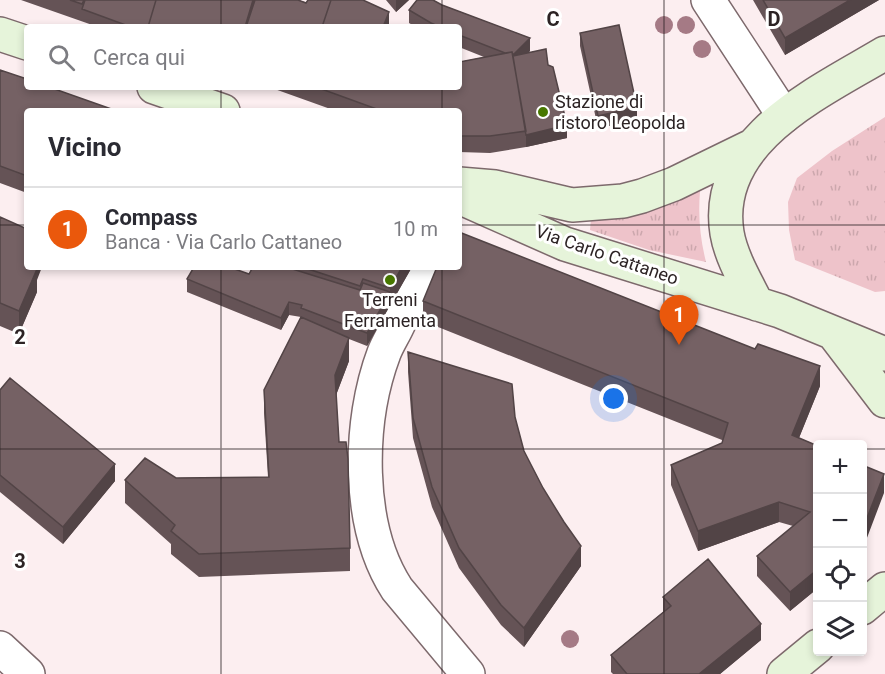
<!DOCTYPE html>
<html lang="it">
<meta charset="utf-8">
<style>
:root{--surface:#fff;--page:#f7f7f7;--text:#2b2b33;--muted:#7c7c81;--line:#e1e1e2;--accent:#ea580c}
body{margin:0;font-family:Roboto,sans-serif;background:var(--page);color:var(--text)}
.controls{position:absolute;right:18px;bottom:18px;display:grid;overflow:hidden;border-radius:6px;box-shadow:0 3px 9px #0003}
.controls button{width:54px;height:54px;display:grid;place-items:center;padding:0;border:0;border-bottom:2px solid var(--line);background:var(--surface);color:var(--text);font:30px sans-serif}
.you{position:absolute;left:614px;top:399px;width:21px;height:21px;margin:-15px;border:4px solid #fff;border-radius:50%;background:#1a73e8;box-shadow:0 0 0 9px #1a73e833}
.badge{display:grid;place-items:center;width:39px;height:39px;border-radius:50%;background:var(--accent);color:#fff;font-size:20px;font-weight:700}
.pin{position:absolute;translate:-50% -50px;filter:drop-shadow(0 2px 3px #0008)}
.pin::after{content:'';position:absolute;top:32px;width:21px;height:18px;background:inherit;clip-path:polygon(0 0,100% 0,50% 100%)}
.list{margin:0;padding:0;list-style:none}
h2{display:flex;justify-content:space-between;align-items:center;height:78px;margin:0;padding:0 24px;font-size:26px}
h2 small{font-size:20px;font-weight:400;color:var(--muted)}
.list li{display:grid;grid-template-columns:39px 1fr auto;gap:18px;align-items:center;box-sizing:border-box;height:84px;padding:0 24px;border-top:2px solid var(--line)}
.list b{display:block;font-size:22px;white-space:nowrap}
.list p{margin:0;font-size:20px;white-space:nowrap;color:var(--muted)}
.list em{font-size:20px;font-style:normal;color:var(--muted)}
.icon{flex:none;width:33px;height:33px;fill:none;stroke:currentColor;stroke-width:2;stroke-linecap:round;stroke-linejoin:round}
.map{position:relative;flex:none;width:885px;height:674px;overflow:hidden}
.search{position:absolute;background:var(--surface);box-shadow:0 3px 9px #0003;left:24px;top:24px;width:438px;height:66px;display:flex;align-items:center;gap:15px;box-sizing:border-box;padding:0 21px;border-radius:6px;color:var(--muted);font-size:22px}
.panel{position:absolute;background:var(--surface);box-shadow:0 3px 9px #0003;left:24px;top:108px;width:438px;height:162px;border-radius:6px}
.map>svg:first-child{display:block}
</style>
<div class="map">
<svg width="885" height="674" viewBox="0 0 885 674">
<defs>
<pattern id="grass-tufts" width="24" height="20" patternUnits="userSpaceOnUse" patternTransform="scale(1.5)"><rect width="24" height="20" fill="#eec3ca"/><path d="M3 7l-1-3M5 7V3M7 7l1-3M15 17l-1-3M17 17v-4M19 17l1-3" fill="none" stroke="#cca7ad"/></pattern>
</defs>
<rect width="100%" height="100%" fill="#fceef0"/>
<path fill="url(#grass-tufts)" d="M885,117v174l-10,1 -80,-32 -6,-30 -1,-28 9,-24 35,-27z
M700,191c-2,25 0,47 6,71l-57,-12 -59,-20 1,-11 53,-8z"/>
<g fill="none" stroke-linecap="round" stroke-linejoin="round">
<defs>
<path id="minor" d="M426,267c-10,21 -20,41 -30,62 -4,8 -9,16 -12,24 -26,69 -28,173 13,236l71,85
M0,648l28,26"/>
<path id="tertiary" d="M708,0l76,116"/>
<path id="secondary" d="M0,34l27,9
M154,87l69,24
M459,184l36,3 77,18 51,-4 19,-5 32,-12 78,-38
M459,197l106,47 215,67 105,43
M757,304c-11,-22 -26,-47 -30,-71 -15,-93 93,-141 158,-180
M834,334l51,67
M862,608l23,-19
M784,674l34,-28"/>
</defs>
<use href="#minor" stroke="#7d696c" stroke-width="36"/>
<use href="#tertiary" stroke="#7d696c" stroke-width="36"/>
<use href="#secondary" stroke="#7d696c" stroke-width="36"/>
<use href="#minor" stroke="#fff" stroke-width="33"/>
<use href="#tertiary" stroke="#fff" stroke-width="33"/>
<use href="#secondary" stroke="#e6f4da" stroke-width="33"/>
</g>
<g fill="#a57a85">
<circle cx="664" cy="25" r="9"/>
<circle cx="686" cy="25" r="9"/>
<circle cx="702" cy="49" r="9"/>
<circle cx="570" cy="639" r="9"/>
</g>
<path fill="#655356" d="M21,0h277l91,27h-291z
M386,0h23l-13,12z
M417,0h16l9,5 88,33v13l-3,2 19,-4 2,16 5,2 14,58v13l-41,9 -36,6 -31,-1v-41h-123l-67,-24h190v-25l25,-5 -25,-10v-20h-43l-7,-4v-13z
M753,0h126l-94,55z
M580,33l57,87 -39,8 -18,-82z
M0,70l27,41v82l-27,-10z
M0,217l37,63v12l-18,42 -19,-8z
M250,267h162l-45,79 -18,-7v22l-13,34 3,47 11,106v23l-151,6 -28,-23v-10l-46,-41v-23l51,-2 92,-1 -4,-64v-23l37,-73 -12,-2 -8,15 -94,-38v-13l62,-5 3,-6z
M423,301l397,85 -21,52 19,8v142l-28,23 -33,-35v-20l36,-30 -14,-4 -81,29 -27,-66v-20l51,-22v-3l-299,-119z
M408,352l107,65 9,34 57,115 -57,81 -23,-22 -42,-57 -27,-61 -19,-69 -5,-66z
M0,390l115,91 -52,63 -63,-52z
M663,597l98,43 -41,34h-107l-2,-2v-17l52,-43z"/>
<path fill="#524446" d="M253,0h6l-9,27h-5z
M396,0h13l-13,12z
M850,0h29l-94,55v-17z
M389,12v15h-6z
M530,38v13l-16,16 -2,-11z
M637,107v13l-39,8v-12z
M567,125v13l-41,9v-12z
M33,267h9l-5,13v12l-18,42v-23z
M402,267h10l-45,79v-13l23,-41v-4z
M289,302v13l-8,15v-12z
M349,338v23l-14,37v-23z
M820,366v20l-28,69v-20z
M115,464v17l-52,63v-17z
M884,474v19l-22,58v-20z
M779,502v20l-81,29v-20z
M581,546v20l-57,81v-19z
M818,569v19l-28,23v-19z
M761,624v16l-41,34h-21z"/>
<path fill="#756164" stroke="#524446" stroke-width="1.5" d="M70,0h14l-2,4z
M85,0h71l-8,27h-17l-49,-18z
M156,0h97l-8,27h-97z
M255,0h43l8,3 2,-3h23l-9,27h-76z
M331,0h32l26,12 -6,15h-61z
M417,0h16l9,5 88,33 -17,17 -1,-3 -7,1 -46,-18v-8h-19l-9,-4 -22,-13z
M763,0h87l-65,38z
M619,25l18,82 -39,9 -18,-83z
M546,49l2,16 5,2 14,58 -41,10 -13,-79z
M512,52l14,79 -36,5h-31v-25h-77l-66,-24h143v-25z
M0,70l27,9v8h22l68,24h-90v65l-27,-10z
M0,217l27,12v38h6l4,2 -18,42 -19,-8z
M459,232l296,117 3,-5 62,22 -28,69 26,11v123l-28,23 -33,-36 53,-44 -31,-10 -81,29 -27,-66 51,-22 6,-20 -305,-122 14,-34h22z
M194,267h35l20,7 4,-7h33l74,23 3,-7 27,9 -23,41 -66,-25 1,-3 -13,-3 -8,16 -94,-39z
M302,267h100l-12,21 -27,-9 -3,7z
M301,317l48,21 -14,37 4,67h7l2,17 2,89 -151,6 -28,-23 4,-6 -50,-45 20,-22 31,20 93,-1 -5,-87z
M408,352l104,32 3,33 9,34 19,37 21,34 17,24 -57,82 -23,-23 -42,-57 -27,-61 -19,-69z
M10,378l105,86 -52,63 -63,-52v-85z
M862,465l22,9 -22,57z
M708,559l53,65 -62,50h-72l-16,-19 60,-49 -8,-9z"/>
<path fill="none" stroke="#2c2324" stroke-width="1.5" stroke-opacity="0.55" d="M221,0v27M442,0v27M664,0v674M221,87v24M442,87v24M0,225h27M459,225h426M221,267v407M442,267v407M0,449h818M862,449h23"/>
<g fill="#487800" stroke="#fff" stroke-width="2">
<circle cx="543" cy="112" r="6"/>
<circle cx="390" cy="280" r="6"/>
</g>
<g text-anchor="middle" stroke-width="6" stroke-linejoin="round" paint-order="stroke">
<g font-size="18" fill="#2c2324" stroke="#fff" text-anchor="start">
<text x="555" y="108">Stazione di<tspan x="555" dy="21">ristoro Leopolda</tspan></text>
<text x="390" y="306" text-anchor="middle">Terreni<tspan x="390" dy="21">Ferramenta</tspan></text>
</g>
<g font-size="18" fill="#2c2324" stroke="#fff">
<text transform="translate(607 255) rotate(19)" y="6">Via Carlo Cattaneo</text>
</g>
</g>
<g font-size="20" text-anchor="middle" font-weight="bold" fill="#2c2324" stroke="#fff" stroke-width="6" stroke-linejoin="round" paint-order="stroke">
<text x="553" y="26">C</text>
<text x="774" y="26">D</text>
<text x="20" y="344">2</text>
<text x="20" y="568">3</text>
</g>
</svg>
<div class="controls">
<button>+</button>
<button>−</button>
<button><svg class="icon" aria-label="locate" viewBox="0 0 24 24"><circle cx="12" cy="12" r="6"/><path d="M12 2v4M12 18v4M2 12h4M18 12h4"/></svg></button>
<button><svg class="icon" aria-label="layers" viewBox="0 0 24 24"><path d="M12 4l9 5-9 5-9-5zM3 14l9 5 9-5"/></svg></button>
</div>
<div class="you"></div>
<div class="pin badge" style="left:679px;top:345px">1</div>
<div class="search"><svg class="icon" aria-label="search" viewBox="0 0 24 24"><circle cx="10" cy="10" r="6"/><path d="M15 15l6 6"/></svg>Cerca qui</div>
<section class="panel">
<h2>Vicino<small></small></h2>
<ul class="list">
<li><span class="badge">1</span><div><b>Compass</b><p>Banca · Via Carlo Cattaneo</p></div><em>10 m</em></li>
</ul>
</section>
</div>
